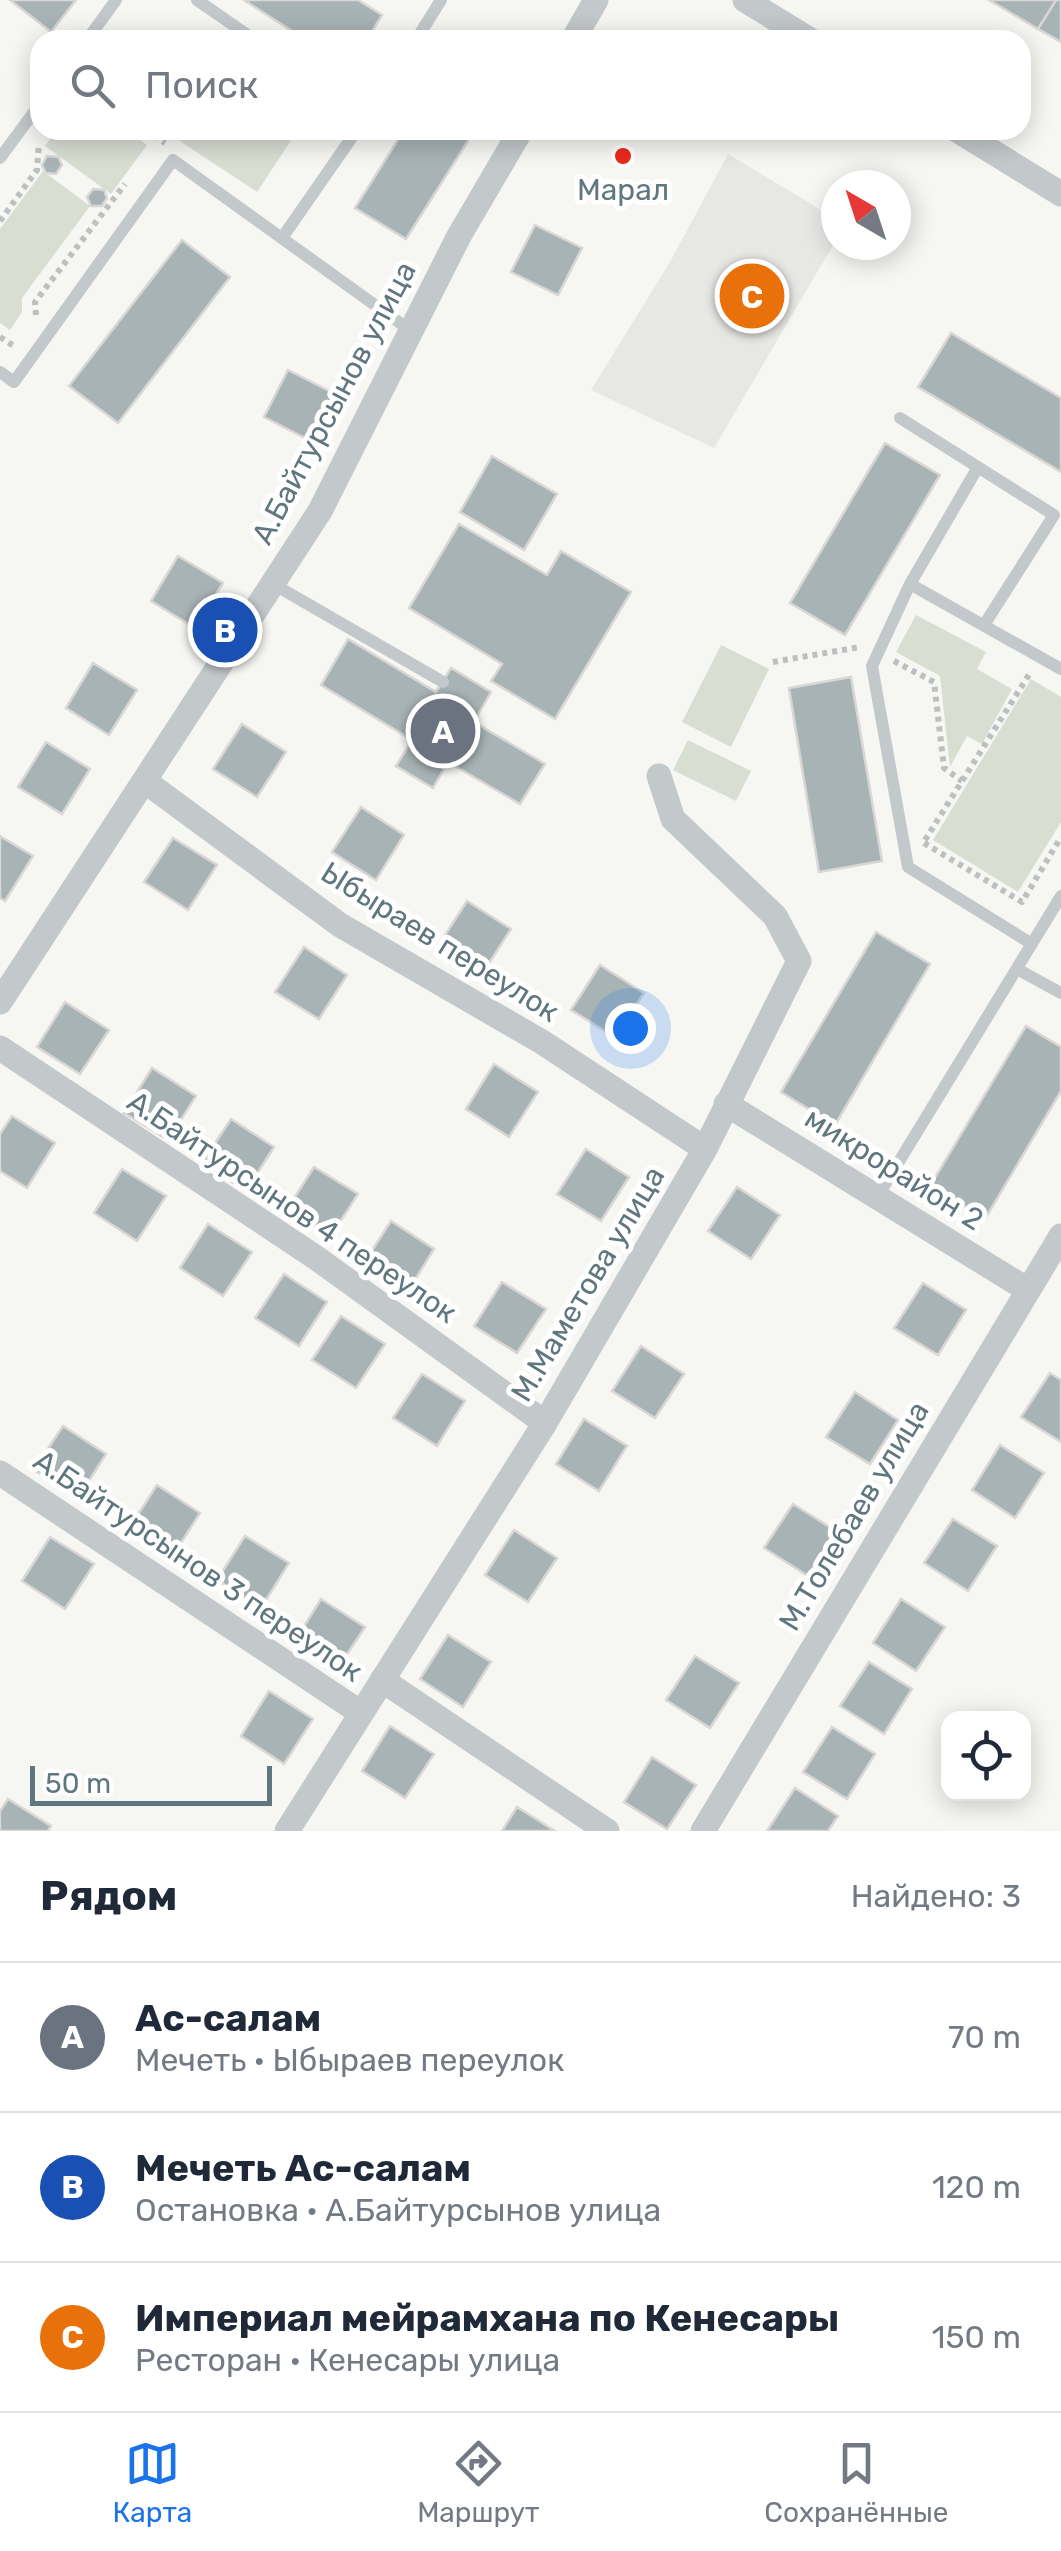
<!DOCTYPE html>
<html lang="ru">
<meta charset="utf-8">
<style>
:root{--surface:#fff;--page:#f6f6f7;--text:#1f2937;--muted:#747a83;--line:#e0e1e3;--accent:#1a73e8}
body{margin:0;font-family:Rubik,sans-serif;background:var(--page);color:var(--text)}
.controls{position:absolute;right:30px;bottom:30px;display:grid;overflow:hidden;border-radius:20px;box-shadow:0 5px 25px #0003}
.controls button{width:90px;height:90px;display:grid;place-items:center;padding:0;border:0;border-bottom:2px solid var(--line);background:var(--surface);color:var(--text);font:50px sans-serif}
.compass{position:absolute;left:821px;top:170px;width:90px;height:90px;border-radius:50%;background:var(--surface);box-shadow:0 5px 25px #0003;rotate:321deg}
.scale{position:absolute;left:30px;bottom:25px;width:242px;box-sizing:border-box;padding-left:10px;border:5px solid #60777f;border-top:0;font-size:28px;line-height:35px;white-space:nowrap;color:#60777f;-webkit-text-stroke:8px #fff;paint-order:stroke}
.you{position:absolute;left:630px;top:1028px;width:35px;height:35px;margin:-25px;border:8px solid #fff;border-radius:50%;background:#1a73e8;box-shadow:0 0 0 15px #1a73e833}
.badge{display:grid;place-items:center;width:65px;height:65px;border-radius:50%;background:var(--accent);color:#fff;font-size:32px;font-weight:700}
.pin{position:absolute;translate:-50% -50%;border:5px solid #fff;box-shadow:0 2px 10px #0006}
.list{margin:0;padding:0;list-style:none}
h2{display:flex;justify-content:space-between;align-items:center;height:130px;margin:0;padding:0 40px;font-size:42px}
h2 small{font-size:32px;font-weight:400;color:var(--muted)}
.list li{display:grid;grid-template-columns:65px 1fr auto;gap:30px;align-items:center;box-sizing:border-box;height:150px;padding:0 40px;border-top:2px solid var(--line)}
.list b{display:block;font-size:38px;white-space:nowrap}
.list p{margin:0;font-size:32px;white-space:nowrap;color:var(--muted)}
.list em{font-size:32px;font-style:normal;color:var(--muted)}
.icon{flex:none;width:55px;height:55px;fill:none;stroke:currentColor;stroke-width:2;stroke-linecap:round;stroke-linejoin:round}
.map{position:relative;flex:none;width:1061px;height:1831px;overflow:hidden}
.search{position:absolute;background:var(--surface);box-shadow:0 5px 25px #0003;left:30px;right:30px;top:30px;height:110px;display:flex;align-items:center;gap:25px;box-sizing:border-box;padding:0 35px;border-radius:30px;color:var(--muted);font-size:38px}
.sheet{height:580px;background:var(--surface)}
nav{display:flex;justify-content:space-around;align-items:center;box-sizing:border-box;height:140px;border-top:2px solid var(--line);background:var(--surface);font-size:28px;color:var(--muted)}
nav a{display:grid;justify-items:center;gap:5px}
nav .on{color:var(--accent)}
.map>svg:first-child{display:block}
</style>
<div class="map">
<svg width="1061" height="1831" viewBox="0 0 1061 1831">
<rect width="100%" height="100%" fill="#f6f6f3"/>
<path fill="#e7e7e6" d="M728,154l108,65v21l-122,208 -123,-58 79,-128z"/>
<path fill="#d9ded3" d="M57,130h69l21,15 -36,49 -66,-48z
M163,130h135l-41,62z
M43,171l47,35 -68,92v14l-12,18 -10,-7v-94z
M916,615l70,37 -9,17 35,20 -30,55 -15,-8 -17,31 -10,-91 -44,-24z
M721,645l48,24 -38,78 -49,-25z
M1031,679l30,18v125l-43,70 -85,-52z
M688,740l63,31 -15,30 -63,-31z"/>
<path fill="#a8b3b6" stroke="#d8d7d5" stroke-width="2.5" d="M10,0h66l-25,32z
M244,0h114l24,15 -15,25h-61z
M989,0h67l-18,29z
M1056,0h5v42l-23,-13z
M404,130h71l-69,109 -51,-31z
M47,156l11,1 4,8 -6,9 -10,-1 -4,-8z
M93,189l11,1 3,8 -5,8h-11l-4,-9z
M535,225l47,23 -24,47 -47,-23z
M182,240l48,37 -112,146 -49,-37z
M951,333l110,65v74l-143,-85z
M288,370l47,24 -24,47 -47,-24z
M885,443l55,32 -95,160 -55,-32z
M492,456l65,38 -33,56 -64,-38z
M459,524l88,51 14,-24 70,41 -76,127 -64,-38 11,-17 -93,-56z
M178,556l45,27 -28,45 -44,-27z
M348,639l88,53 15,-24 40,24 -17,30 71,42 -25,40 -72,-42 -15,26 -37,-22 16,-26 -91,-55z
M93,663l44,27 -28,45 -43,-27z
M851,677l31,184 -63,11 -30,-184z
M242,724l44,28 -29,45 -44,-28z
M46,742l44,27 -28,45 -44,-27z
M361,807l43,28 -28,45 -44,-28z
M0,836l33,20 -28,45 -5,-3z
M173,838l44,27 -29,45 -44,-28z
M467,901l44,28 -29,45 -44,-28z
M876,932l54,32 -95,161 -54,-33z
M304,947l43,28 -28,44 -44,-27z
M600,965l44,28 -29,44 -44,-27z
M65,1002l44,28 -29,44 -43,-27z
M1026,1026l35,21v44l-76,128 -55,-33z
M494,1064l44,28 -29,45 -43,-28z
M152,1068l44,28 -28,44 -44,-27z
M12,1116l43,27 -28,45 -27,-17v-37z
M231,1119l43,28 -28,44 -44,-28z
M586,1149l43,28 -28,44 -44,-27z
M314,1167l44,27 -29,45 -43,-28z
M122,1169l44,27 -29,45 -43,-28z
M737,1187l43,28 -29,44 -43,-28z
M391,1221l43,28 -28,45 -44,-28z
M208,1224l44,28 -29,44 -43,-28z
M284,1274l43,28 -28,44 -44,-28z
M502,1282l44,27 -29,44 -43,-27z
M923,1283l43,27 -28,45 -44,-27z
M341,1316l44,28 -29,44 -44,-28z
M641,1346l43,28 -29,44 -43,-27z
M1050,1373l11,7v62l-40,-25z
M422,1374l43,27 -28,45 -44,-28z
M855,1392l43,28 -28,44 -44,-27z
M584,1419l43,27 -28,45 -43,-27z
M63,1426l43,28 -28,44 -44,-28z
M1000,1445l44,28 -29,45 -43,-28z
M157,1485l43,28 -28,44 -44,-27z
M793,1504l43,27 -28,45 -44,-28z
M953,1519l44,27 -29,45 -44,-28z
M514,1530l43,28 -29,44 -43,-27z
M245,1536l44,27 -28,45 -44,-28z
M50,1537l44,27 -29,45 -43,-28z
M321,1599l44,28 -29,44 -43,-27z
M901,1599l44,28 -29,44 -43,-28z
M448,1635l43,27 -28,45 -43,-28z
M695,1656l44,27 -29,45 -44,-28z
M869,1662l43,27 -28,45 -44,-28z
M269,1691l44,28 -29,45 -43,-28z
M390,1726l44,28 -29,44 -43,-27z
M832,1727l43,27 -28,45 -44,-27z
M652,1757l44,28 -29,44 -43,-27z
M795,1788l43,28 -10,15h-61z
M8,1799l43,27 -3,5h-48v-20z
M517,1807l38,24h-53z"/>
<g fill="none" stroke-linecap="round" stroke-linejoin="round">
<path stroke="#bdc0c1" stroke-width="6" stroke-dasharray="5 5" stroke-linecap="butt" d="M146,130l19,13
M0,221l37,-51 2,-27
M36,315l-1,-13 90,-118
M0,337l14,9
M894,661l40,21 10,86 18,13
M773,662l87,-15
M925,840l105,-167
M924,843l98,59 39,-65"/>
<path stroke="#c3c8ca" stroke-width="12" d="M197,0l58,40
M87,40l29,-40
M416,40l25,-40
M0,158l40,-54
M282,238l75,-108
M0,372l14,10 159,-222 238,171
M900,418l154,97 -70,110
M978,467l-68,117 -38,82 36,201 124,77
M273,584l170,98
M910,584l151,85
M1017,969l44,24
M878,1196l183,-300"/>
<path stroke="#c3c8ca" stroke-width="25" d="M745,0l65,40
M573,40l23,-40
M957,130l104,64
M146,782l194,143 202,117 163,107
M0,1002l320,-491 139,-275 62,-106
M0,1048l315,209 230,166
M726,1104l302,186
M0,1473l361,240
M382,1680l225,151
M287,1831l258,-408 160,-274 94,-188 -24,-45 -102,-97 -14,-43
M703,1831l358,-595"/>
</g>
<circle fill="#ec291d" stroke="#fff" stroke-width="4" cx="623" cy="156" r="10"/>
<g text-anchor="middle" stroke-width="10" stroke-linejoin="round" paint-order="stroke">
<g font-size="30" fill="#60777f" stroke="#fff">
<text x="623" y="200">Марал</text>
</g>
<g font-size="30" fill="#60777f" stroke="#fff">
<text transform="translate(334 403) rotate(-62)" y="10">А.Байтурсынов улица</text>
<text transform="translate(440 942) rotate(32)" y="10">Ыбыраев переулок</text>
<text transform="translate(894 1169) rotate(32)" y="10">микрорайон 2</text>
<text transform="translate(292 1207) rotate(34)" y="10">А.Байтурсынов 4 переулок</text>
<text transform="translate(588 1284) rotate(-59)" y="10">М.Маметова улица</text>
<text transform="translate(854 1516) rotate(-59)" y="10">М.Толебаев улица</text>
<text transform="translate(198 1566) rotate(34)" y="10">А.Байтурсынов 3 переулок</text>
</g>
</g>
</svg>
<div class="controls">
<button><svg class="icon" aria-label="locate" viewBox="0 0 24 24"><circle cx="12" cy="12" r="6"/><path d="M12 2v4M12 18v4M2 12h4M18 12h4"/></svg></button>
</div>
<svg class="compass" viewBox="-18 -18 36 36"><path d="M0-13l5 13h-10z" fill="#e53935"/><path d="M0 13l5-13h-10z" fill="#747a83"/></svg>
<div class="scale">50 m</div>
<div class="you"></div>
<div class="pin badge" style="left:443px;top:731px;background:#6b7280">A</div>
<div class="pin badge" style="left:225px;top:630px;background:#1a4fb4">B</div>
<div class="pin badge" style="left:752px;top:296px;background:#e8710a">C</div>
<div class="search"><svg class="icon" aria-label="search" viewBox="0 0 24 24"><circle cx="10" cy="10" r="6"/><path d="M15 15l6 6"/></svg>Поиск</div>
</div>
<section class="sheet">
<h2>Рядом<small>Найдено: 3</small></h2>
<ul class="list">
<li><span class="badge" style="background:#6b7280">A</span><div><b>Ас-салам</b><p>Мечеть · Ыбыраев переулок</p></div><em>70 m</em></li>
<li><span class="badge" style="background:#1a4fb4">B</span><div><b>Мечеть Ас-салам</b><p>Остановка · А.Байтурсынов улица</p></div><em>120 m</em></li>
<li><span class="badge" style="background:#e8710a">C</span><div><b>Империал мейрамхана по Кенесары</b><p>Ресторан · Кенесары улица</p></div><em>150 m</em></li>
</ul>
</section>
<nav>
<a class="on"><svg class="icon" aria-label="map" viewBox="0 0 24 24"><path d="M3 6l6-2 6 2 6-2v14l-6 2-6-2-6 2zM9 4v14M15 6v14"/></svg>Карта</a>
<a><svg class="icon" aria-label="directions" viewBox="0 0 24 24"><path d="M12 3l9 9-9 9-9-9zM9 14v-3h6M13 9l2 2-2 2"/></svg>Маршрут</a>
<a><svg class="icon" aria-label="saved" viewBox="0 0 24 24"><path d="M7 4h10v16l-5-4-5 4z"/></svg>Сохранённые</a>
</nav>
